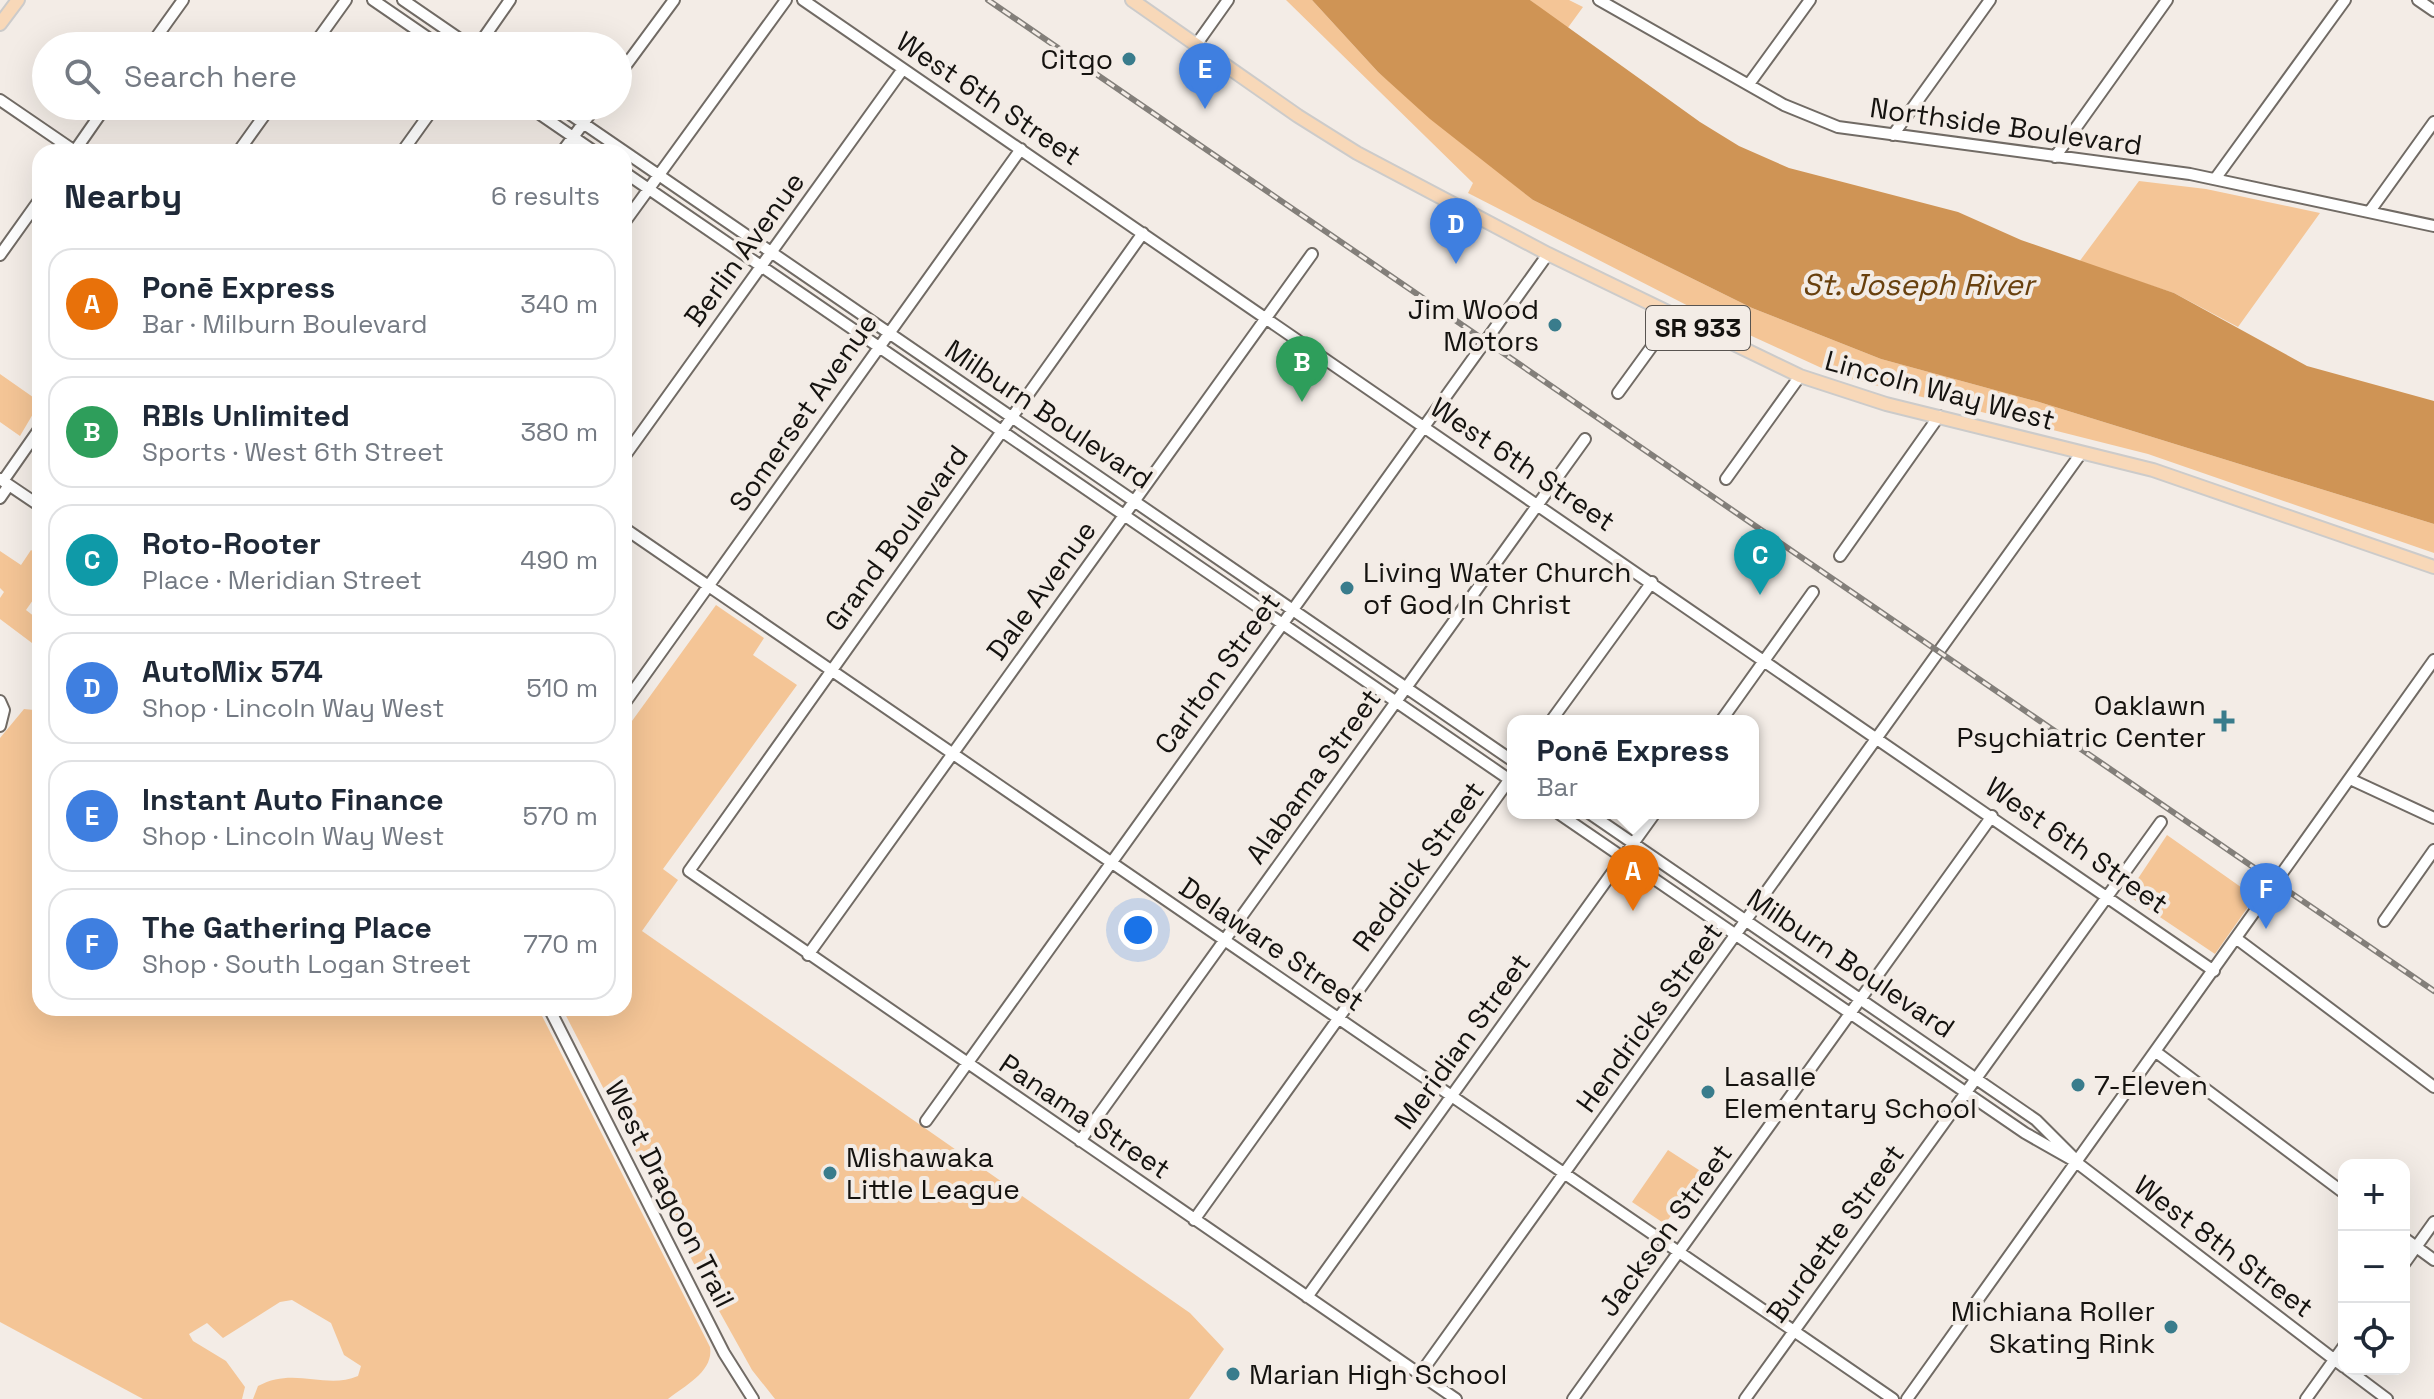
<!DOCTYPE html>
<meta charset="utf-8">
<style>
:root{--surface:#fff;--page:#f6f6f7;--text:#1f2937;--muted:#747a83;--line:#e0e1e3;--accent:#0f766e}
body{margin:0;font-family:"Space Grotesk",sans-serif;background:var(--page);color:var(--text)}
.controls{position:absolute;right:24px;bottom:24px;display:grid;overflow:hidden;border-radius:16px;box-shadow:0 8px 32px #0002}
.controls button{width:72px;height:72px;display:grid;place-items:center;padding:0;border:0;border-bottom:2px solid var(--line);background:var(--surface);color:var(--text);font:40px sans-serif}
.you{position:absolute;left:1138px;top:930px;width:28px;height:28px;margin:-20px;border:6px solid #fff;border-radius:50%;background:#1a73e8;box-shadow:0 0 0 12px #1a73e833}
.badge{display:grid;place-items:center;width:52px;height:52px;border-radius:50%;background:var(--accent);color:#fff;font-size:26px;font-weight:700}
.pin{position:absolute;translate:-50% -66px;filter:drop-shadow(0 2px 4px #0008)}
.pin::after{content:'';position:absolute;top:42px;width:28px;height:24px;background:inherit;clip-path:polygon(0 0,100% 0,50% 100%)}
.popup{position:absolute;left:1507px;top:715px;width:252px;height:104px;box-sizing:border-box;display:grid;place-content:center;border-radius:16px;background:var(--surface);filter:drop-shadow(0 2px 6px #0005);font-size:26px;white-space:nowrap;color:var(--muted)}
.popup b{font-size:30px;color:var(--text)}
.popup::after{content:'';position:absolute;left:50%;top:100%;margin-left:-16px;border:16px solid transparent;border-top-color:var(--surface)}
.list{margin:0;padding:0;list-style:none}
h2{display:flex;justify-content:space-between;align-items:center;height:104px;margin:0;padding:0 32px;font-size:34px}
h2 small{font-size:26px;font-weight:400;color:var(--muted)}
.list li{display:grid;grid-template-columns:52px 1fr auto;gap:24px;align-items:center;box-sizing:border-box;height:112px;margin:0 16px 16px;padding:0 16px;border:2px solid var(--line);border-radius:24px}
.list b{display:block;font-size:30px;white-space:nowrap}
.list p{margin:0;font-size:26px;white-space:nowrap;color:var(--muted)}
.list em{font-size:26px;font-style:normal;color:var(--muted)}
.icon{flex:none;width:44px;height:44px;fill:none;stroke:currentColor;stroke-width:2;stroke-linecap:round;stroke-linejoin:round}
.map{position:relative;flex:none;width:2434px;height:1399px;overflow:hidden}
.search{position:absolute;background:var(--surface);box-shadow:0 8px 32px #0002;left:32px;top:32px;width:600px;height:88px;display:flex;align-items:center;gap:20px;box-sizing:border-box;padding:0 28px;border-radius:44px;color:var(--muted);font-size:30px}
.panel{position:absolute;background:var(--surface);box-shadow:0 8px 32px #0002;left:32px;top:144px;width:600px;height:872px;border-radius:24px}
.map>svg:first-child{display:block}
</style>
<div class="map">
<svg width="2434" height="1399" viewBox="0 0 2434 1399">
<rect width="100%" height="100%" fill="#f3ece6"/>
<path fill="#f4c596" d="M1286,0h26l66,72 155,128 219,108 129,51 158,43 395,122v29l-286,-99 -309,-78 -133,-61 -238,-122 5,-10z
M1530,0h39l14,7 -16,22z
M2139,181l67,8 114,24 -82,114 -64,-34 -95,-31z
M0,374l40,28 -20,34 -20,-14z
M31,550l9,6v34l-14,20 14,11v28l-40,-30v-21l4,-6 -4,-4v-37l21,14z
M716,605l48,33 -11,17 44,30 -134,184 15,11 -36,51 548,382 34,36 -35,50h-414l-23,-29 -44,-79 -146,-283h62v-276z
M40,699v309h498l172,339c4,24 -24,38 -42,52h-415l5,-13c36,-20 67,4 100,-10l3,-10 -17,-11 -13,-32 -39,-23 -12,2 -57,36 -16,-15 -18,11 4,7 33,20 19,26 -3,12h-99l-143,-77v-584l24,-29 10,1z
M2167,835l88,62 -40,57 -88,-59z
M1668,1150l34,22 -37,52 -33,-22z"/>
<path fill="#cf9455" d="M1312,0h218l170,122 39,24 50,22 169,44 63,28 153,53 133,73 127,35v123l-395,-122 -158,-43 -129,-51 -219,-108 -103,-81 -52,-47z"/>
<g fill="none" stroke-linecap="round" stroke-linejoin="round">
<defs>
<path id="minor" d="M373,0l67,46
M403,0l67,46
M803,0l1411,971
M1599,0l185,105 54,22 352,47 244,52
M2418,0l16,11
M1196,45l32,-45
M150,46l33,-46
M313,46l33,-46
M478,46l32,-46
M618,76l56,-76
M1749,84l61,-84
M0,100l76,52
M528,106l67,46
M558,106l955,655
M1893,135l97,-135
M74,152l32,-46
M238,152l33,-46
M402,152l33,-46
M562,152l34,-46
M2055,157l112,-157
M624,172l889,610
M2215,179l130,-179
M2370,211l64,-89
M624,223l162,-223
M1143,233l-454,638 767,528
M0,255l40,-56
M1618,393l56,-77
M624,457l279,-388
M0,479l40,27
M1726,479l74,-103
M3,481l37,-53
M0,498l9,-13
M624,528l1269,871
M1840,556l99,-140
M0,701l4,9 -4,16
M624,704l397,-555
M1551,721l101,-139
M1721,721l92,-129
M2350,779l84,39
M1558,813l467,320 51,29 268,205
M1589,813l447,307 37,37
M2384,921l50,-71
M2237,939l197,148
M808,955l504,-701
M549,1008l175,345 29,46
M2156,1052l188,141
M926,1121l622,-867
M1080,1141l505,-702
M1194,1220l318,-444
M2404,1238l30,22
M2404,1264l30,-42
M1307,1297l348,-484
M2347,1369l40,30
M1420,1374l662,-922
M1573,1399l419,-583
M1745,1399l416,-577
M1907,1399l527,-739
M2306,1399l38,-53"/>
<path id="major" d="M1132,0l166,116 59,37 191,101 252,122 86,28 267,66 281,97
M0,24l18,-24"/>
</defs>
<use href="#minor" stroke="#716b65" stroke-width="14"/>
<use href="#major" stroke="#cccbca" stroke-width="16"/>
<use href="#minor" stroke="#fff" stroke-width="10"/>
<use href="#major" stroke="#f8d8b8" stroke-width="12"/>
<defs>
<path id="rail" d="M988,0l1446,991"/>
</defs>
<use href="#rail" stroke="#837f7a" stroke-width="6"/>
<use href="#rail" stroke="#f3ece6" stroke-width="3" stroke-dasharray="9" stroke-linecap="butt"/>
</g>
<g fill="#397c8c" stroke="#f3ece6" stroke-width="3">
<circle cx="1129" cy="59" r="8"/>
<circle cx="1555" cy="325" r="8"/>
<circle cx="1347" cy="588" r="8"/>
<path d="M2220 709h8v8h8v8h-8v8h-8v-8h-8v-8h8z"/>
<circle cx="2078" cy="1085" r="8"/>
<circle cx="1708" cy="1092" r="8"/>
<circle cx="830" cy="1173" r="8"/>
<circle cx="2171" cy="1327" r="8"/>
<circle cx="1233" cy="1374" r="8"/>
</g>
<g text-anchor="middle" stroke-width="8" stroke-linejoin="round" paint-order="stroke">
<rect fill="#f3ece6" stroke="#585450" stroke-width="2" x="1646" y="306" width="104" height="44" rx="6"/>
<g font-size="26" font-weight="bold" fill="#151310">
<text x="1698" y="337">SR 933</text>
</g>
<g font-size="28" fill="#151310" stroke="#f3ece6" text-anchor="start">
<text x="1113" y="69" text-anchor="end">Citgo</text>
<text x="1539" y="319" text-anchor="end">Jim Wood<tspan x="1539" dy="32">Motors</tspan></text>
<text x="1363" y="582">Living Water Church<tspan x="1363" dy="32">of God In Christ</tspan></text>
<text x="2206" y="715" text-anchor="end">Oaklawn<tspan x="2206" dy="32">Psychiatric Center</tspan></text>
<text x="1724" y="1086">Lasalle<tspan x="1724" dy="32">Elementary School</tspan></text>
<text x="2094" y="1095">7-Eleven</text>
<text x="846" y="1167">Mishawaka<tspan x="846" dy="32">Little League</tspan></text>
<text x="2155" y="1321" text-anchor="end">Michiana Roller<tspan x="2155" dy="32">Skating Rink</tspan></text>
<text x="1249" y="1384">Marian High School</text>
</g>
<g font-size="28" fill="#151310" stroke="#f3ece6">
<text transform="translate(989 98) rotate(34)" y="10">West 6th Street</text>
<text transform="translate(2006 126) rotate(8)" y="10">Northside Boulevard</text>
<text transform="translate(744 249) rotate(-54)" y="10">Berlin Avenue</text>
<text transform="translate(1940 390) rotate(15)" y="10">Lincoln Way West</text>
<text transform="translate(803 412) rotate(-55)" y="10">Somerset Avenue</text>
<text transform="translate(1049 414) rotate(34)" y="10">Milburn Boulevard</text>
<text transform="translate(1523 464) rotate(34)" y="10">West 6th Street</text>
<text transform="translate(896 538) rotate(-54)" y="10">Grand Boulevard</text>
<text transform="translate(1041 590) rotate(-54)" y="10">Dale Avenue</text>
<text transform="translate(1217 673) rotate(-54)" y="10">Carlton Street</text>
<text transform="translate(1313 776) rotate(-54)" y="10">Alabama Street</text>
<text transform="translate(2077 845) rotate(35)" y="10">West 6th Street</text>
<text transform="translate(1418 866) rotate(-54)" y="10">Reddick Street</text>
<text transform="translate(1272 944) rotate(34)" y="10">Delaware Street</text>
<text transform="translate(1851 963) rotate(34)" y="10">Milburn Boulevard</text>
<text transform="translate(1649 1017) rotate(-54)" y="10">Hendricks Street</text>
<text transform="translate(1462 1041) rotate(-54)" y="10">Meridian Street</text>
<text transform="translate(1085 1116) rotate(34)" y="10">Panama Street</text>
<text transform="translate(670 1194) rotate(63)" y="10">West Dragoon Trail</text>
<text transform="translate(1665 1230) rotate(-54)" y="10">Jackson Street</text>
<text transform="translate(1835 1233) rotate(-54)" y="10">Burdette Street</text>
<text transform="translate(2224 1246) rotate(37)" y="10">West 8th Street</text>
</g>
<g font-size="30" font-style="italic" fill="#68400e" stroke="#f3ece6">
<text x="1918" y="295">St. Joseph River</text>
</g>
</g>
</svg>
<div class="controls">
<button>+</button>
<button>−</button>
<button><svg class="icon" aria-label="locate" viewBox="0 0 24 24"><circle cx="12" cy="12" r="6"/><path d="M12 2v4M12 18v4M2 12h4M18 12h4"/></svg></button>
</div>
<div class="you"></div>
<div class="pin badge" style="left:1633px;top:911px;background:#e8710a">A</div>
<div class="popup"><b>Ponē Express</b>Bar</div>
<div class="pin badge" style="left:1302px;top:402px;background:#2e9e5b">B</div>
<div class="pin badge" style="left:1760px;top:595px;background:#0f9aa8">C</div>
<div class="pin badge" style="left:1456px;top:264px;background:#3f7fe0">D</div>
<div class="pin badge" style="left:1205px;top:109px;background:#3f7fe0">E</div>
<div class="pin badge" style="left:2266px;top:929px;background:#3f7fe0">F</div>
<div class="search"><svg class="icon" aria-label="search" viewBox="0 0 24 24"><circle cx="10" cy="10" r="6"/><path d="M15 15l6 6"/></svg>Search here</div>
<section class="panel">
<h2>Nearby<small>6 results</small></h2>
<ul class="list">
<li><span class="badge" style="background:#e8710a">A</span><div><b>Ponē Express</b><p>Bar · Milburn Boulevard</p></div><em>340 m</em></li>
<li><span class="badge" style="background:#2e9e5b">B</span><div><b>RBIs Unlimited</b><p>Sports · West 6th Street</p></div><em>380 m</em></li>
<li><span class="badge" style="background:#0f9aa8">C</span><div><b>Roto-Rooter</b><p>Place · Meridian Street</p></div><em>490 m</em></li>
<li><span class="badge" style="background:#3f7fe0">D</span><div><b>AutoMix 574</b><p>Shop · Lincoln Way West</p></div><em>510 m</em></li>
<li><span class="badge" style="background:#3f7fe0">E</span><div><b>Instant Auto Finance</b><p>Shop · Lincoln Way West</p></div><em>570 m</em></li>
<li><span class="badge" style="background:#3f7fe0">F</span><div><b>The Gathering Place</b><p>Shop · South Logan Street</p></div><em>770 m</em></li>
</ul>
</section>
</div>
